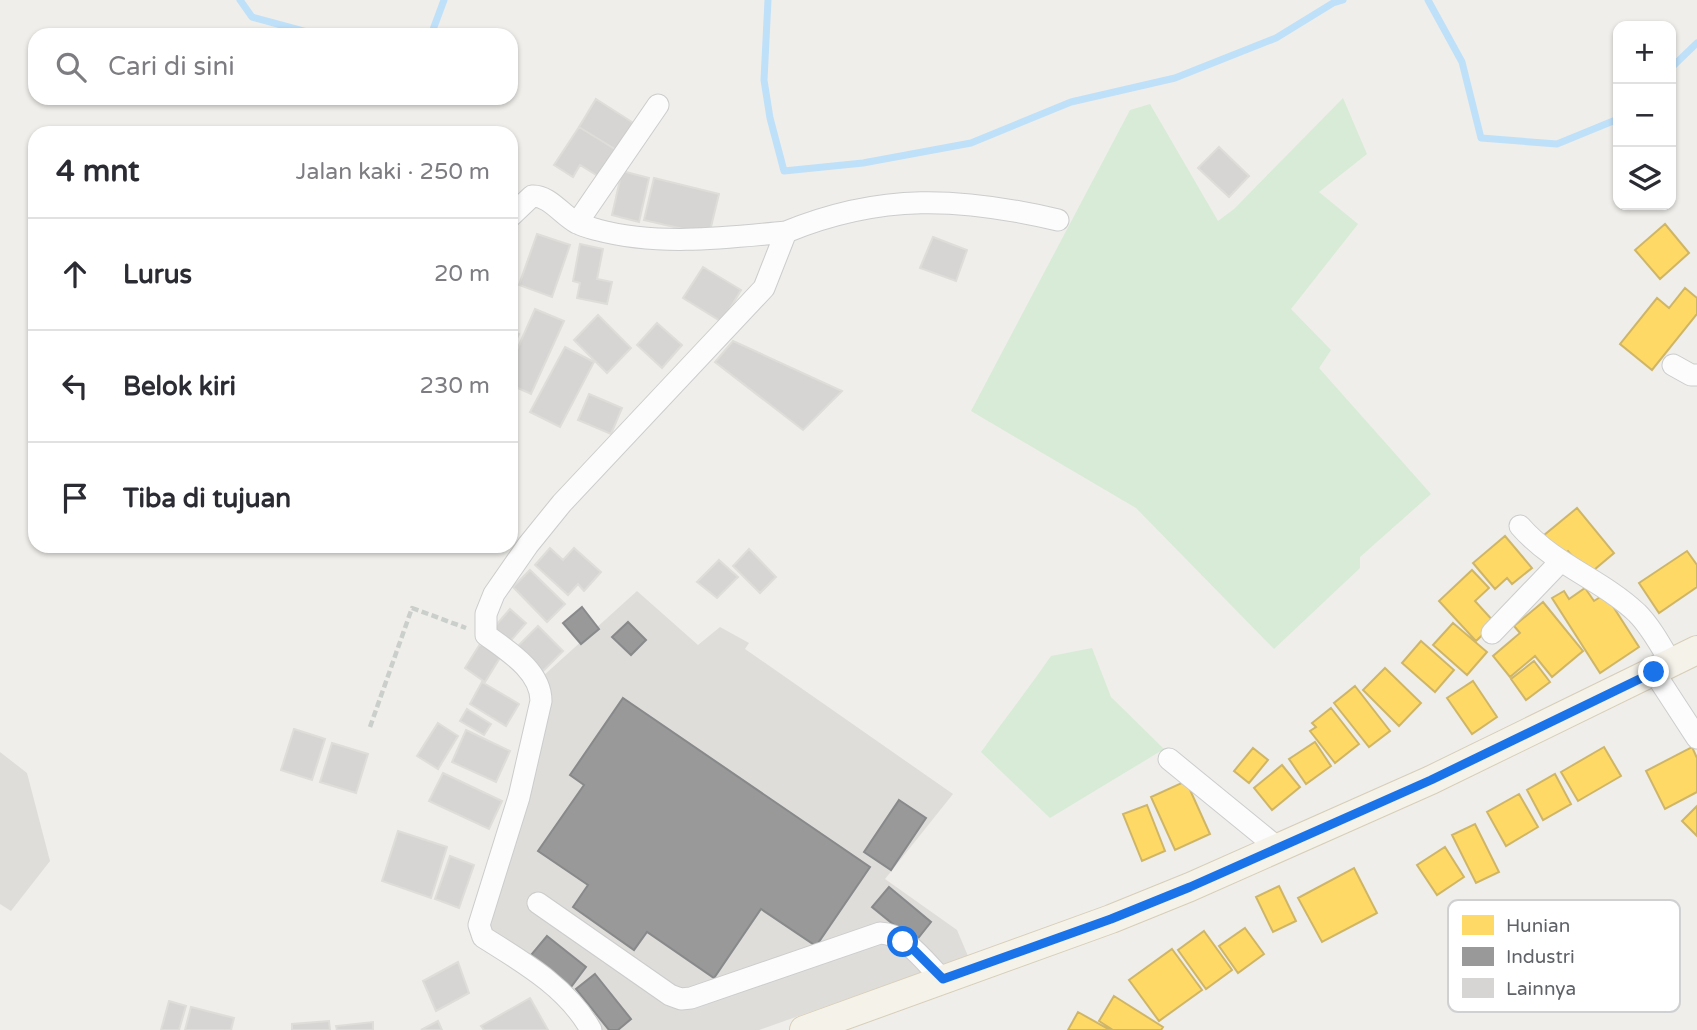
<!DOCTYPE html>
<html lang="id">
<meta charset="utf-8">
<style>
:root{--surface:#fff;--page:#f7f7f7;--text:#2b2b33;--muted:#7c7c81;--line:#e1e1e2}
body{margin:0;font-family:"Varela Round",sans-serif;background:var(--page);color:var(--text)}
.controls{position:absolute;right:21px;top:21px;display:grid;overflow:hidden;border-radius:14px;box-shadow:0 2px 5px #0004}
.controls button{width:63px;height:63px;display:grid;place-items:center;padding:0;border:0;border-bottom:2px solid var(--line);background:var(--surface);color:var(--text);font:35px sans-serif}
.stop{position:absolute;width:21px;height:21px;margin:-16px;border:5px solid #1a73e8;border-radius:50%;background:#fff}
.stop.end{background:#1a73e8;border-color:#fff;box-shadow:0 2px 7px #0008}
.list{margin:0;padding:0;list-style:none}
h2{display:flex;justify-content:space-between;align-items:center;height:91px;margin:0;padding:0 28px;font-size:30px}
h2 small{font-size:23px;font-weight:400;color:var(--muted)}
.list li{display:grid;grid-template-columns:46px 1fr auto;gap:21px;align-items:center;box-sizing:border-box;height:112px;padding:0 28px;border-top:2px solid var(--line)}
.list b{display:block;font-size:26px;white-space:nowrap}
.list em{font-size:23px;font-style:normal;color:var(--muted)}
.icon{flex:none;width:38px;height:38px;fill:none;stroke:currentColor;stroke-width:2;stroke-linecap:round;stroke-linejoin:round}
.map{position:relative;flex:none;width:1697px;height:1030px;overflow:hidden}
.search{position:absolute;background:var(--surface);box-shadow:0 2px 5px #0004;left:28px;top:28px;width:490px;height:77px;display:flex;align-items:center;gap:18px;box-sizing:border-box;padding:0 24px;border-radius:21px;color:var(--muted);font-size:26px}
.panel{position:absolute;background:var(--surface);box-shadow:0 2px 5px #0004;left:28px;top:126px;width:490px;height:427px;border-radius:21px}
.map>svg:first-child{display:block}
</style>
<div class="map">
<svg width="1697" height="1030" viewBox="0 0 1697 1030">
<rect width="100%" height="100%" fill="#efeeea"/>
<path fill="#dfddda" d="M637,591l61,54 22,-18 29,16 -4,6 208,145 -68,85 72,51 11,26 -209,74h-161l-112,-104 56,-249z
M0,752l27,21 23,88 -39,50 -11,-7z"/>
<path fill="#d8ebd6" d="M1343,98l24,56 -48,38 39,32 -67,85 40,41 -12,18 112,126 -71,63v11l-86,81 -138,-141 -165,-97 159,-301 20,-6 68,117 16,-12z
M1092,648l19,49 53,52 -114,69 -69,-66c23,-32 47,-63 70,-96z"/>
<path fill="#ffd966" stroke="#cfb667" stroke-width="2" d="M1665,224l24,29 -29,26 -25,-29z
M1685,288l12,10v16l-45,56 -32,-26 37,-46 12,10z
M1577,508l37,45 -26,22 -20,-24 -8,6 -17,-21z
M1505,536l27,32 -20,16 -5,-6 -12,11 -22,-26z
M1687,551l10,14v22l-38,26 -20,-30z
M1472,570l17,18 -14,13 20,22 -19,18 -37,-40z
M1585,588l9,13 11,-7 34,53 -39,26 -48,-75 12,-7 5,8z
M1543,602l40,49 -31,26 -17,-21 -25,21 -17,-21 27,-23 -6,-7z
M1453,623l34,29 -20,23 -34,-30z
M1421,641l33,29 -19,22 -33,-29z
M1534,661l16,21 -24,18 -15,-21z
M1385,668l36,35 -22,23 -36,-36z
M1473,681l24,36 -25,17 -25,-36z
M1355,686l35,45 -21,16 -35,-44z
M1331,708l28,36 -24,19 -25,-32 6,-4 -4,-4z
M1315,742l16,24 -25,18 -17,-25z
M1604,747l17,29 -43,25 -17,-29z
M1692,747l5,11v34l-32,17 -19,-38z
M1253,748l15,12 -19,23 -15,-12z
M1282,765l18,22 -28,23 -18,-22z
M1555,774l16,30 -28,16 -16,-30z
M1186,781l24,53 -35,16 -24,-53z
M1519,794l19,33 -32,19 -19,-34z
M1147,805l18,46 -23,10 -19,-47z
M1697,806v30l-15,-15z
M1475,824l24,48 -23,11 -24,-48z
M1445,847l19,30 -27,18 -20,-30z
M1354,868l23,45 -55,29 -24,-44z
M1279,886l17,35 -23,11 -17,-35z
M1245,928l19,26 -26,19 -19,-27z
M1204,931l28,39 -26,19 -28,-39z
M1172,949l30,41 -43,31 -30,-41z
M1114,996l49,31 -2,3h-48l-14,-9z
M1078,1012l32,18h-42z"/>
<path fill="#999" stroke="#88898a" stroke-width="2" d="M582,607l17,22 -18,15 -18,-21z
M628,622l18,18 -15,15 -19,-18z
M623,698l247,169 -54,79 -55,-37 -47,69 -67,-46 -13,18 -61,-43 15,-22 -50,-34 46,-66 -14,-10z
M899,800l27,18 -35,52 -27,-18z
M889,887l42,35 -16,20 -43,-35z
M547,936l39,31 -15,20 -40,-32z
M595,974l36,45 -13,11h-9l-33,-41z"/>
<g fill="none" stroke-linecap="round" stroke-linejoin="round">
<path stroke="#bfe0f9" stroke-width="7" d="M240,0l12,17 66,18
M768,0l-4,80 6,38 14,53 79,-8 108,-20 100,-41 104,-24 101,-40 57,-35 10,-3
M1428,0l34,62 19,76 76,6 61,-25
M431,35l13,-35
M1671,68l26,-25"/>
</g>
<path fill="#d6d5d3" stroke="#deddd9" stroke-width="2" d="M596,99l39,25 -17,27 -39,-24z
M579,127l39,24 -17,27 -21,-13 -7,12 -19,-12z
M1219,147l30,29 -20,21 -31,-29z
M622,171l27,7 -10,44 -27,-7z
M654,178l65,16 -10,41 -65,-15z
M537,234l33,11 -18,52 -33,-12z
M933,237l34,13 -11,31 -36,-13z
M580,244l23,5 -6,30 15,3 -5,22 -30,-6 3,-15 -7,-2z
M703,267l38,23 -19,32 -39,-24z
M535,309l29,12 -33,73 -20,-9v-22z
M598,315l33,33 -24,25 -33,-33z
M657,323l25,22 -20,23 -25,-23z
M511,330l8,4 -8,17z
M733,341l109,50 -39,39 -88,-68z
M565,347l29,15 -34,65 -30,-15z
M589,394l33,14 -11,26 -33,-14z
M550,548l13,12 11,-12 27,24 -17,19 -6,-7 -10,11 -33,-30z
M749,549l27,28 -16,16 -27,-27z
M719,560l19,17 -21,21 -20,-16z
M530,570l35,34 -18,18 -34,-35z
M510,609l16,14 -19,22 -16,-14z
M538,626l25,25 -20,20 -25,-25z
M480,644l21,12 -16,26 -20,-14z
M482,682l37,22 -13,22 -36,-22z
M467,709l24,15 -7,11 -24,-14z
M438,723l20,13 -20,33 -21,-13z
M294,729l31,10 -13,41 -31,-10z
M466,730l44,21 -14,31 -44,-20z
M332,743l36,11 -12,39 -36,-11z
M443,773l59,28 -13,28 -60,-28z
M398,831l49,16 -16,51 -49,-17z
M450,856l24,9 -15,43 -24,-9z
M458,962l11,31 -33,18 -13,-30z
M530,998l18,32h-64l-3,-4z
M169,1001l17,5 -7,24h-18z
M191,1007l43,11 -3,12h-46z
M329,1021l1,9h-38v-6z
M438,1021l4,9h-21z
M373,1022v8h-36l-1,-4z"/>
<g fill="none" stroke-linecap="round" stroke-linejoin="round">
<defs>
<path id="minor" d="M511,216l21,-20c17,-1 30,19 45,27 6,3 14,5 21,7 60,16 127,8 188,2
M577,223l81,-118
M1673,365l18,10h6
M1520,526c34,39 81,53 117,87 14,14 24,33 34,50
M1492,633l68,-71
M1654,672l43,66
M1169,759l109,89
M538,903l132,92 11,4 10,-1 189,-65c26,1 45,29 63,47
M591,1030c-23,-42 -68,-68 -108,-93l-4,-12 40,-128 22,-96c0,-30 -33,-50 -55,-66v-21l8,-20 34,-49 34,-42 202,-215 22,-56c95,-39 174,-35 272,-12"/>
<path id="major" d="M804,1030l307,-111 79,-32 241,-107 266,-130"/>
</defs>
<use href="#minor" stroke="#cbcccc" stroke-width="23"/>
<use href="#major" stroke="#d7ceb8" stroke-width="30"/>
<path stroke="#cacfcc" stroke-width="4.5" stroke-dasharray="7 3.5" stroke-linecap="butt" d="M370,727l42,-119 54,20"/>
<use href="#minor" stroke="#fdfcfc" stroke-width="21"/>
<use href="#major" stroke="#f4f2e9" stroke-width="28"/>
</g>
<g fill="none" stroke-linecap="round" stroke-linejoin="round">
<path stroke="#1a73e8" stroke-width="9" d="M903,942l7,4 33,33 168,-60 79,-32 241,-107 223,-108"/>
</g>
<rect x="1448" y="900" width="232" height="112" rx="10" fill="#fff" stroke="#cfd0d2" stroke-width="2"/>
<rect x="1462" y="915" width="32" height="20" fill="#ffd966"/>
<rect x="1462" y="947" width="32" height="19" fill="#999"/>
<rect x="1462" y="978" width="32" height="20" fill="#d6d5d3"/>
<g font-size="19" fill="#5f6368">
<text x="1506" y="932">Hunian</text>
<text x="1506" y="963">Industri</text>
<text x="1506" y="995">Lainnya</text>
</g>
</svg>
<div class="controls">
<button>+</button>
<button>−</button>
<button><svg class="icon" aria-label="layers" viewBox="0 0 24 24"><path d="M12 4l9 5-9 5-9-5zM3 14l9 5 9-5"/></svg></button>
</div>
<div class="stop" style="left:903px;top:942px"></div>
<div class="stop end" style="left:1654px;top:672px"></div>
<div class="search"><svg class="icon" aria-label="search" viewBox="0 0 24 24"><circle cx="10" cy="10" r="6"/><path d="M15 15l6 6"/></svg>Cari di sini</div>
<section class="panel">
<h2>4 mnt<small>Jalan kaki · 250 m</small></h2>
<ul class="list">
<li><svg class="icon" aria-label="ahead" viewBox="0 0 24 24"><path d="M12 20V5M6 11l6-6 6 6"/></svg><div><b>Lurus</b></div><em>20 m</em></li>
<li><svg class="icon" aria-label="left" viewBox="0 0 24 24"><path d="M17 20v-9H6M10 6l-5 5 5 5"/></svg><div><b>Belok kiri</b></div><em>230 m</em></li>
<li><svg class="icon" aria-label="arrive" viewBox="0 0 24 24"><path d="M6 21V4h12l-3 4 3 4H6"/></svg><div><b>Tiba di tujuan</b></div></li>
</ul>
</section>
</div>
